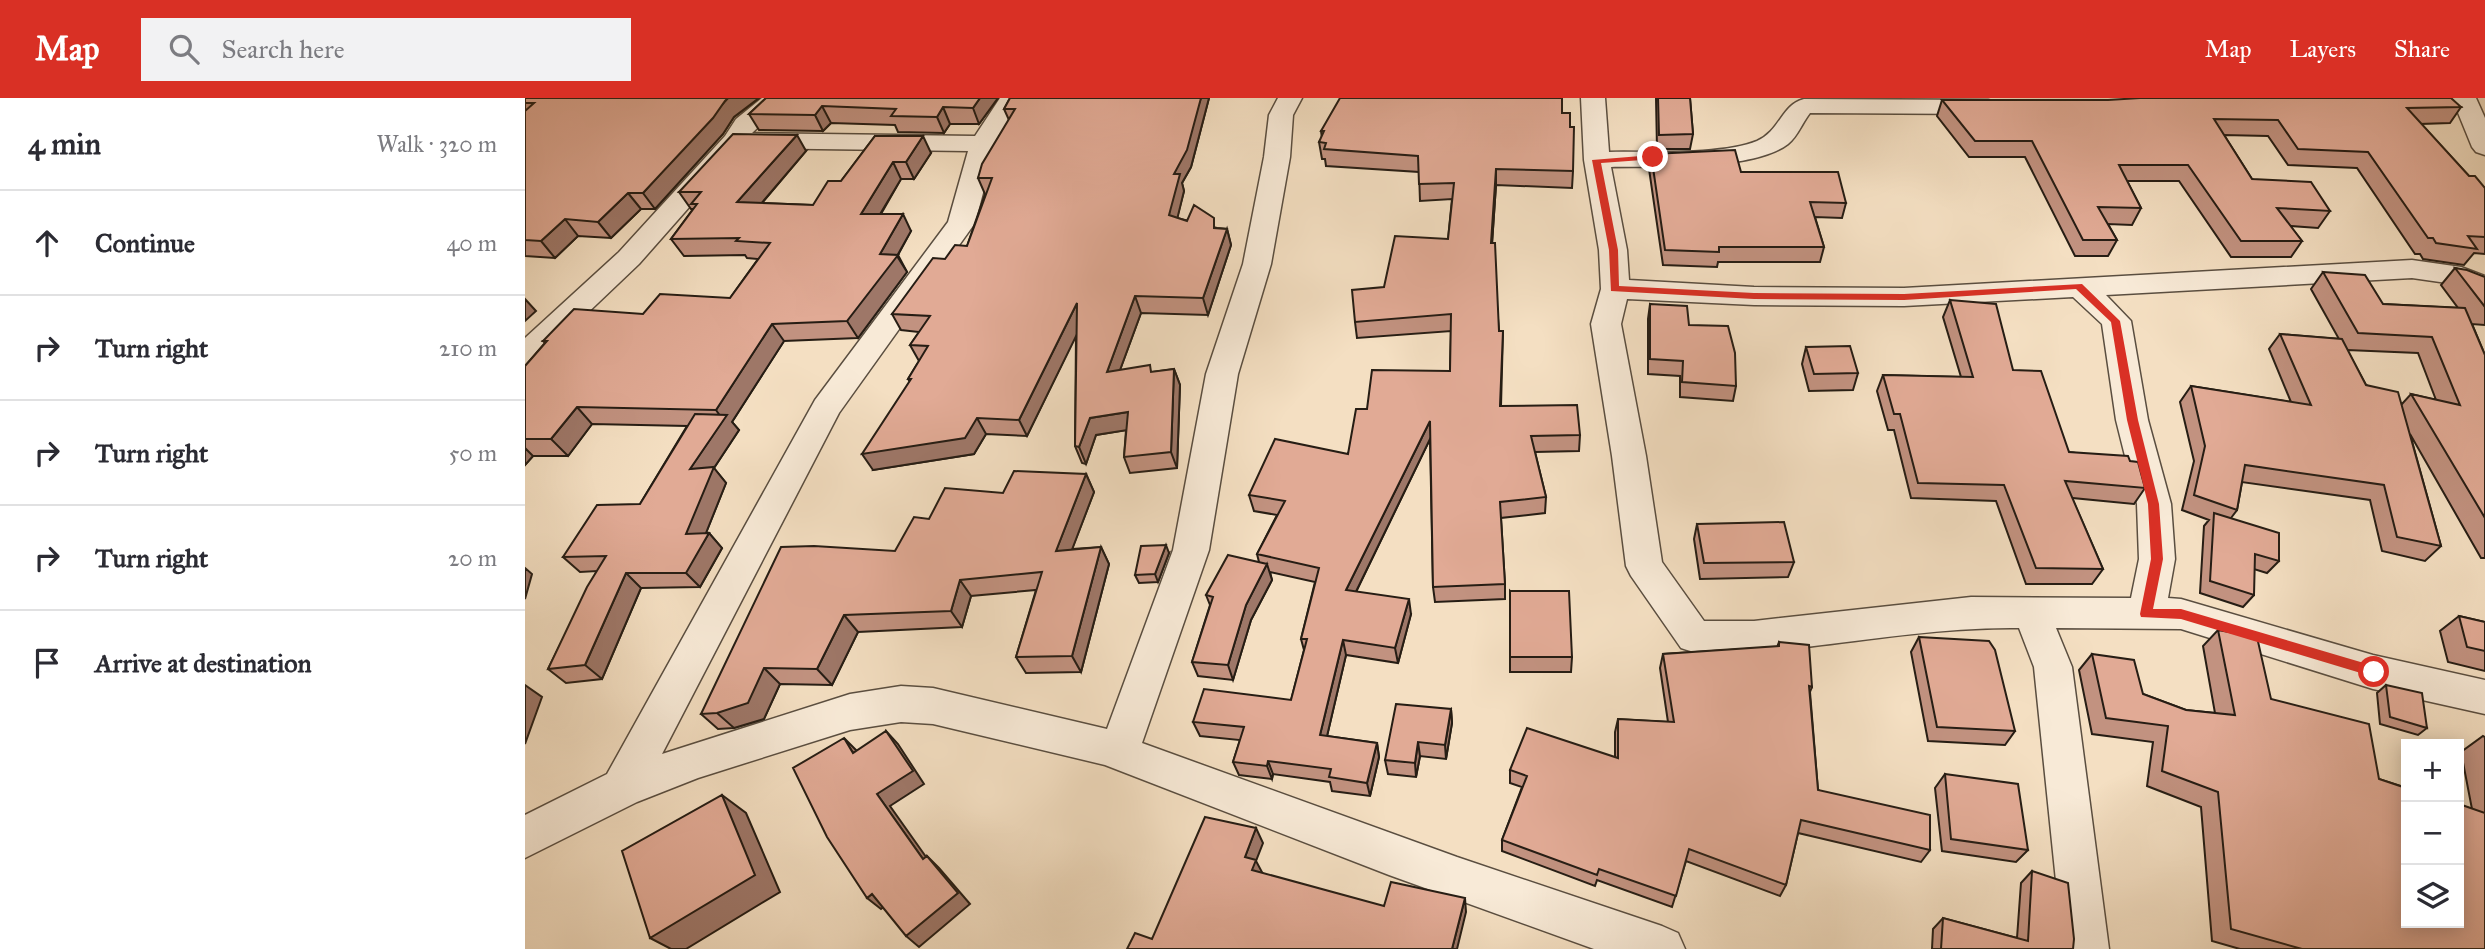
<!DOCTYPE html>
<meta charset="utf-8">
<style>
:root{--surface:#fff;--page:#f2f2f3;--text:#2b2b33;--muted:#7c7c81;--line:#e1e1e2;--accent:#d93025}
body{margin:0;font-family:"IM FELL Great Primer",serif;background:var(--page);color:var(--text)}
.controls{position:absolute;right:21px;bottom:21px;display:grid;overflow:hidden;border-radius:0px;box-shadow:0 4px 18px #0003}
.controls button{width:63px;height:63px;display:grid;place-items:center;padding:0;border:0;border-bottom:2px solid var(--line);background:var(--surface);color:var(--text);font:35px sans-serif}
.stop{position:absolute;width:21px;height:21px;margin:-16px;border:5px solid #d93025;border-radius:50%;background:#fff}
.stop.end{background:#d93025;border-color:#fff;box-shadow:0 2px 7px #0008}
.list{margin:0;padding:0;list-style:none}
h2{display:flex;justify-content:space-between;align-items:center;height:91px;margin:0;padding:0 28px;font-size:30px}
h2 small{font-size:23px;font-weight:400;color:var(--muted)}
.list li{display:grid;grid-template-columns:46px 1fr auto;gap:21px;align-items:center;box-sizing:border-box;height:105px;padding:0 28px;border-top:2px solid var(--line)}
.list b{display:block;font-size:26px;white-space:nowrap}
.list em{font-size:23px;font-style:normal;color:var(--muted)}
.icon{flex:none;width:38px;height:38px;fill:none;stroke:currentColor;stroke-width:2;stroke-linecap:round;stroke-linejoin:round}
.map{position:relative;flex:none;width:1960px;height:851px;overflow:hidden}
header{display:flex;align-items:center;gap:42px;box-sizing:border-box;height:98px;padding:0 35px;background:var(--accent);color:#fff}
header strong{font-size:33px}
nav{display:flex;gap:38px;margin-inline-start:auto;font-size:24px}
.search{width:490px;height:63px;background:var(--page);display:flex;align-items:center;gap:18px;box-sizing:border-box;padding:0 24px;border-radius:0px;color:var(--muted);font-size:26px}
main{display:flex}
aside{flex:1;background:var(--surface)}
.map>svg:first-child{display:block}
</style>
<header>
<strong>Map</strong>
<div class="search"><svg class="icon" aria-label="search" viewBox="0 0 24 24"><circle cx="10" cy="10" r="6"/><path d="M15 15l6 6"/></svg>Search here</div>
<nav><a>Map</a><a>Layers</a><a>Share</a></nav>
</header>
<main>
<aside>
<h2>4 min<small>Walk · 320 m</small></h2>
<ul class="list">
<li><svg class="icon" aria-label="ahead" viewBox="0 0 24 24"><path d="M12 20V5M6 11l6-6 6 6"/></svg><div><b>Continue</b></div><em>40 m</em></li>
<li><svg class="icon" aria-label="right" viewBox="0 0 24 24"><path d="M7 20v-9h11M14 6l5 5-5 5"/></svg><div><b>Turn right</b></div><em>210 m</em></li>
<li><svg class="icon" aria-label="right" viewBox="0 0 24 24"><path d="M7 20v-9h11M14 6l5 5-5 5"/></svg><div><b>Turn right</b></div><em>50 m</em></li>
<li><svg class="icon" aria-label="right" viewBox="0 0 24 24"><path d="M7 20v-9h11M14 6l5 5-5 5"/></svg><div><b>Turn right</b></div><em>20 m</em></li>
<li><svg class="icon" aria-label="arrive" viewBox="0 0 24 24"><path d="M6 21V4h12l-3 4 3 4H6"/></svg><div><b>Arrive at destination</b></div></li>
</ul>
</aside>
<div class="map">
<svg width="1960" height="851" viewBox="0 0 1960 851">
<rect width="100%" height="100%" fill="#f4dfc2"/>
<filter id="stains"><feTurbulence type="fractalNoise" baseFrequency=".00286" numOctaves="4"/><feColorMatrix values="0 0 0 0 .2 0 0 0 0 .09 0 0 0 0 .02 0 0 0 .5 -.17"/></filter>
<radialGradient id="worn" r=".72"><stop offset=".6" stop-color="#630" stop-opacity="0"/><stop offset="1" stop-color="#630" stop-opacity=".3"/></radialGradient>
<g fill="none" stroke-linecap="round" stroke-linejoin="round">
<defs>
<path id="minor" d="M237,0h27l-37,35 223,3 25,-38h24l-28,46 -21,79 -136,190 -177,341 188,-60 51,-8 32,2 174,41 66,-179 33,-176 37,-110 21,-107 5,-42 9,-17h24l-9,17 -3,42 -19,107 -33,110 -29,176 -67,193 315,114 205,69 16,7 7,16h-91l-205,-74 -284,-110 -172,-41 -32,-2 -51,8 -152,48 -61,24 -112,56v-43l82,-41 208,-374 133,-178 20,-71 -215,-3 -9,-3 -105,119 -103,98 -11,3v-27l94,-86 106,-116 11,-17z
M1056,0h24l4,54c41,-1 111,4 148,-11 23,-10 25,-37 47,-42l184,1 9,2 3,5 -3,5 -9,2 -178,-1c-8,10 -12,23 -22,31 -35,27 -133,22 -177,23l16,83 2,30 125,7 150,1 508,-28 49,7 24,9v21l-31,-13 -42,-6 -306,17 25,26 17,99 23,84 4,55 -7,39 13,1 192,56 112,25v34l-112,-25 -192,-60 -125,-1 16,39 37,282h-46l-29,-282 -15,-39c-69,-1 -137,10 -205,18 -40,5 -95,16 -133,2l-50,-72 -5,-10 -14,-110 -21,-132 10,-35 -2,-39 -15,-90zM1548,199l29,27 14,96 21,84 2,55 -8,39 -160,-1 -217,24h-50l-42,-59 -16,-106 -25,-132 6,-25 127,6 150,1z
M1927,0h24l9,20v37l-9,-3 -4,-5z"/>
</defs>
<use href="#minor" stroke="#5a4e40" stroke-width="3"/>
<use href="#minor" fill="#f8ead7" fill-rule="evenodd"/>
</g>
<path fill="#c29280" stroke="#261d14" stroke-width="2" fill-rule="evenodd" d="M0,0h234l-25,19 -11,17 -68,75h-14l-30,29 -33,-2 -23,22 -30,-2z
M241,0h232l-19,26h-29l-6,9 -46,-1 -3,-7 -64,-2 -8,8 -64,-1 -10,-16z
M485,0h199l-18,69 -9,16 2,8 -7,27 40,10 10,1 4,16 -23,70 -67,-2 -21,57 32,2 22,-3 6,16 -3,83 -47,5 -6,-16 2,-27 -30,5 -10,29 -4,-1 -7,-17 1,-111 -49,101 -41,-2 -12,20 -101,16 37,-88 -2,-3 11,-18 -9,-16 9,-13 -18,-2 -9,-16 53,-55 22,-13 18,-52 -7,-16 31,-58 -5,-11z
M1131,0h34l3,36 -3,15h-33z
M1417,2l519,7 -11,16 -29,1 48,52 16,12v66l-11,-1 -10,12 -41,-6 -3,-5h-5l-58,-86 -69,-3 -20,-29 -44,-1 28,44 78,32 -12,17 -28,-2 12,15 -11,16h-60l-52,-76h-52l14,27 -9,17 -24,-1 9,16 -9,16h-33l-50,-99h-56l-32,-41z
M1037,15l11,58 -1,17 -76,-3 -4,58 7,88h4l-2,75 79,29 -1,16 -44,1 11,45 -1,16 -44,5 4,66v15l-70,3 -2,-15 -3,-148 -74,153 55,22 -13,49 -52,-8 -19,81 50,7 2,14 -9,39 -38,-5 -2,-9 -57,-8 -1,5 -33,-4 -6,-13 7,-22 -40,-4 -7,-14 98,-22 13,-50 -3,-11 14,-57 -45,-10 2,8 -21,40 -18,60 -35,-4 -6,-14 18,-57 -4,-10 53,-33 -2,-8 20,-39 -23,-4 -5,-16 99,-41 19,-45 83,-38 1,-40 -94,7 -2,-16 29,-35 64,-48 4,-40 -32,2 -1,-29 -93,-6 -1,-7h-3l-3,-17 3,-4 -1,-7z
M350,38l56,17 -17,26h-13l-20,35 30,17 -13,24 9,17 -49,66 -74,3 -52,81 7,8 -25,38 12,15 -20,50h3l13,15 -22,39 -59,1 -39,91 -36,4 -18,-14 49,-98 -17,1 -17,-15 77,-53 47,-78 -95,-2 -24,32h-35l-8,9v-99l20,-23 -2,-2 100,-27 87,-16 28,-39 -11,-1 -2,-3 -61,1 -13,-17 22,-30h-2l-12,-17 127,-41 -44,52 51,2 28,-24z
M1126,56l90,18 105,31 -4,15 -27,-1 9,30 -4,15h-102l-1,5 -54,-2 -14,-96z
M1930,170l30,9v48l-13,-1 13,31v203h-4l-71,-124 31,112 -16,15 -43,-10 -12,-51 -128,-18 -5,28 -6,8 48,43 -12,12 -13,-4v26l-11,12 -43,-14 4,-67 5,-6 -27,-10 12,-49 -14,-59 11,-16 100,16 -22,-53 11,-15 59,5 -28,-50 12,-17 60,32 75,4 -17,-23zM1822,252l71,3 18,47 -25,-6 -9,10 -36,-19z
M1425,202l63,70 56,82 61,9 15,27 -11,16 -62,-6 31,71 -11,15h-66l-30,-83 -85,-3 -17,-68h-6l-11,-39 6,-16 78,2 -18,-60z
M1125,206l39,21 47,61 -3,15 -53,-4v-21l-32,-2v-55z
M1281,249l52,26 -5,17 -44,1 -7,-27z
M561,376l8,18 -22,57 29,-2 8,17 -28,108 -55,1 -10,-16 20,-67 -65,6 -9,31 -104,5 -26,53 -52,-1 -16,35 -30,9 -16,1 -17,-15 194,-163 34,-32 74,-26z
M1172,426l97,38 -6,15 -88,2 -6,-40z
M644,455l-11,29 -19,1 -4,-8z
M985,493l62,66 -1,15h-61z
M1934,518l26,6v49l-37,-9 -8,-31z
M1693,532l53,69 108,80 93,30 -11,-57 22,-16 2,1v212h-245l-28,-8 -11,-134 -54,-21 6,-44 -61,-8 -13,-64 13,-16 51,40 43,16 29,3 -12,-67z
M1394,539l96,94 -10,14 -77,-4 -17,-89z
M1254,544l33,45 -2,5 8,98 112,60 -9,12 -123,-29 -12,52 -6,11 -94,-35 -14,46 -75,-27 -2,6 -93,-35v-11l20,-53 -12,-4v-13l105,-12v-26l3,-13 50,3 -8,-54 3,-14 114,-7z
M1861,587l41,43 -9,7 -38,-11 -3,-31z
M926,611l1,14 -6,36 -26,-3 -4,21 -28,-3 -3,-14z
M1420,676l83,76 -12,12 -74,-11 -7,-63z
M1507,773l41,78h-141l1,-20 10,-11 74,20 4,-55z"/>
<path fill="#9e7768" stroke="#261d14" stroke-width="2" d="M203,0h31l-25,19 -11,17 -68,75 -12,-16z
M455,0h18l-19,26 -6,-16z
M676,0h8l-18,69 -9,16 2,8 -10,41 -5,-17 5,-41z
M297,8l9,17 -8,8 -8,-16z
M418,9l7,17 -6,9 -7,-16z
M272,37l9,16 -58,68 -11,-17z
M398,38l8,17 -17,26 -8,-17z
M368,64l8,17 -31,52 -9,-17z
M971,71v16l-5,74v-16z
M103,95l13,16 -30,29 -13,-16z
M378,116l8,17 -14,25 10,16 -49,66 -11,-17 33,-67z
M40,121l13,17 -23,22 -14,-17z
M702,131l4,16 -23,70 -5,-17z
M610,198l6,17 -28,76 -6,-17z
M0,201l11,12 -11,10z
M552,205l7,17 -57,116 -8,-16z
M247,226l12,17 -52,81 7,8 -25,38 12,15 -26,65 9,-15 13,15 -22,39 -14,-14v-39l4,-65 33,-49 -7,-10z
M649,271l6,16 -3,83 -6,-16z
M52,309l15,17 -24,32 -17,-17z
M603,314l6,17 -38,6 -10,29 -7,-17 11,-29z
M452,320l9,16 -12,20 -101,16 -11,-16z
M905,323l1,16 -82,169 -3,-16z
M0,350l8,8 -8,9z
M561,376l8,18 -29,76 -9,-17z
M641,447l3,8 -11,29 -3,-8z
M576,449l8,17 -28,108 -9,-16z
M742,466l5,16 -21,40 -18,60 -5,-15 18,-60z
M0,470l7,6 -7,25z
M101,475l15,15 -39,91 -17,-14z
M435,482l11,16 -9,31 -11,-16z
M884,501l2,15 -13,49 -3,-15z
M319,517l14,17 -26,53 -15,-16z
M818,542l3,15 -22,94 -4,-14z
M239,570l16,16 -16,35 -30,9 -17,-15z
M0,587l17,12 -17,47z
M926,611l1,14 -6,36 -1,-14z
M361,633l12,13 26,40 -34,22 46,65 -13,-12 -46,-65z
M319,640l13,13 -4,2z
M893,644l2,14 -4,21 -1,-14z
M852,645l2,14 -9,39 -3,-13z
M743,663l5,13 -1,5 -5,-13z
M197,697l24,18 34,79 -94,57h-15l-21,-11z
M731,730l7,15 -7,18 7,13 -4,11 -14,-28z
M402,758l12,12 31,36 -51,43 -13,-11z
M347,796l14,11 -5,4 -14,-11z
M940,800l1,14 -9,37h-5z"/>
<path fill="#e1aa95" stroke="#261d14" stroke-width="2" d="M0,0h203l-3,3 -12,17 -70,75h-15l-30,29 -33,-3 -24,22 -16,-1v-129l9,-8h-9z
M241,0h214l-7,10 -30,-1 -6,10 -46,-1 5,-7 -74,-3 -7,9 -66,-1z
M485,0h191l-14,52 -13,24h6l-11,41 18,6 7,-16 20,13v10l13,1 -24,69 -68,-2 -28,76 43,-7 1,7 23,-3 -3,83 -47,5 4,-45 -38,6 -11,29 -4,-1 2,-143 -58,117 -42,-2 -12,20 -103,16 49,-75h-3l20,-33 -18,-1 20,-29 -38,-2 41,-56 12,1 10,-14 12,1 25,-68h-14l4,-14 33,-55h-11z
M815,0h222v15h8v14h4l-1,44 -77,-2 -5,74h4l4,88h4l-3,75 77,-1 3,30 -49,1 15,61 -46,5 5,82 -72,3 -3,-166 -84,169 63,9 -14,49 -52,-8 -23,95 57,8 -10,40 -38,-6 2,-8 -63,-8 -1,5 -34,-4 11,-35 -51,-5 11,-33 87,11 16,-61h-6l18,-71 -62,-14 28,-53 -36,-6 26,-56 73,15 8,-45h11l5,-39 78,1 1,-57 -96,8 -3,-32 32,-3 11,-51 53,3 6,-56 -35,1 -1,-28 -94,-7 2,-6 -7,-1 5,-11h-3z
M1133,0h32l3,36 -34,1z
M1615,0h311l10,9 -54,1 62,68h6l10,12v49l-17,-1 9,13 -41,-6 -3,-5h-5l-60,-86 -70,-3 -20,-29 -64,-1 38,60 59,3 19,29 -53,-3 25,33h-61l-53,-76h-69l22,43 -43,-1 19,33h-34l-51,-99h-57l-33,-41h166z
M208,36l64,1 -60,67 76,3 15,-24h13l34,-45h48l-17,26h-13l-32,52h42l-23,40 18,1 -51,66 -75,3 -56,86 -139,-3 -26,32h-26v-73l22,-25h-4l31,-32 69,5 17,-20 70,4 40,-55 -34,-2 3,-3 -68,1 26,-35h-6l10,-12h-22z
M1210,52l6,22h97l8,31 -36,-1 14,45h-105v5l-54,-2 -14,-96z
M1930,170l12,2 18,7v30z
M1798,174l42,3 18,29 82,4 20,47v163l-74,-124 49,11 -28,-68 -74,-4z
M1425,202l46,4 17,66 28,1 28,81 59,4 2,5 8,1 7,26 -80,-7 38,88 -67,-1 -32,-83 -86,-2 -18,-69h-6l-11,-39 90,2z
M1125,206l37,2 2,19 39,1 7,27 1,33 -54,-4 1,-21 -33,-2z
M1755,236l62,5 24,46 32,7 43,154 -44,-9 -13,-52 -139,-20 -8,45 -43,-15 11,-49 -14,-60 120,19z
M1325,248l8,27 -44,1 -8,-27z
M170,316l32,1 -37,54 24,-2 -28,67 23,-1 -23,40h-60l-41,92 -37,4 39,-82 19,-31 -43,1 34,-52 43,-1z
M489,373l72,3 -30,77 45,-4 -29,109 -56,1 26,-85 -82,8 -9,31 -107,4 -27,54 -53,-1 -16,35 -31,10 -16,1 80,-167 33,-1 81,5 19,-34 15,2 16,-31 58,5z
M1689,415l65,20v28l-24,-7 -1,41 -44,-14z
M1259,424l10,40 -90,1 -7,-39z
M641,447l-11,29 -20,1 6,-29z
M703,457l39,9 -21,41 -18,60 -36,-3 21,-65 -7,-2z
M985,493h59l3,66h-62z
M1934,518l26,6v29l-18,-4z
M1693,532l39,7 14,62 98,25 10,55 27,9v135h53v-119l26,9v136h-183l-71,-20 -13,-137 -56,-21 6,-45 -62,-8 -14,-64 42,6 9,34 43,16 49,5z
M1394,539l70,4 6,9 20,81 -78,-4z
M1254,544l30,3 3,42 -3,-1 9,104 112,25v35l-129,-30 -15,65 -97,-36 -13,47 -77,-27 -2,6 -95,-35 25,-64 -17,-6 17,-42 91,30v-39l56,3 -11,-68 116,-8z
M1861,587l36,8 5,35 -37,-11z
M871,606l55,5 -6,36 -27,-3 -3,21 -30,-3z
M361,633l27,40 -36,23 46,65 4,-3 31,37 -52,43 -34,-42 -5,4 -40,-61 -34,-69 51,-30 9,15z
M1420,676l73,10 10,66 -77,-11z
M197,697l33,80 -105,63 -28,-87z
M680,719l51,11 -11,29 11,3 -4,10 132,36 7,-24 74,16 -13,51h-325l8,-16 17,6z
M1507,773l36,12 6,56 -1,10h-132l2,-31 85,23z"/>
<path fill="#d93025" d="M1128,57l3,4 -55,4 17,87 1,36 135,7 150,1 178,-10 38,37 18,99 21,84 4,55 -10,50h28l193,57 4,2v8l-4,1 -193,-58 -40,-2 -1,-3 11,-55 -3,-55 -21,-84 -16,-98 -35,-33 -172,11 -150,-1 -143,-8 -2,-41 -17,-90z"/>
<rect width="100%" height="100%" filter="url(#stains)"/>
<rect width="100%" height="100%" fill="url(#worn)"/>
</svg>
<div class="controls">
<button>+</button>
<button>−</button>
<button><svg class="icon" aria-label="layers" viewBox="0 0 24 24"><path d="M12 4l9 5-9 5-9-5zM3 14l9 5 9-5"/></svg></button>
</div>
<div class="stop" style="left:1849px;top:574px"></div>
<div class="stop end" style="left:1128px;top:59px"></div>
</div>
</main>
